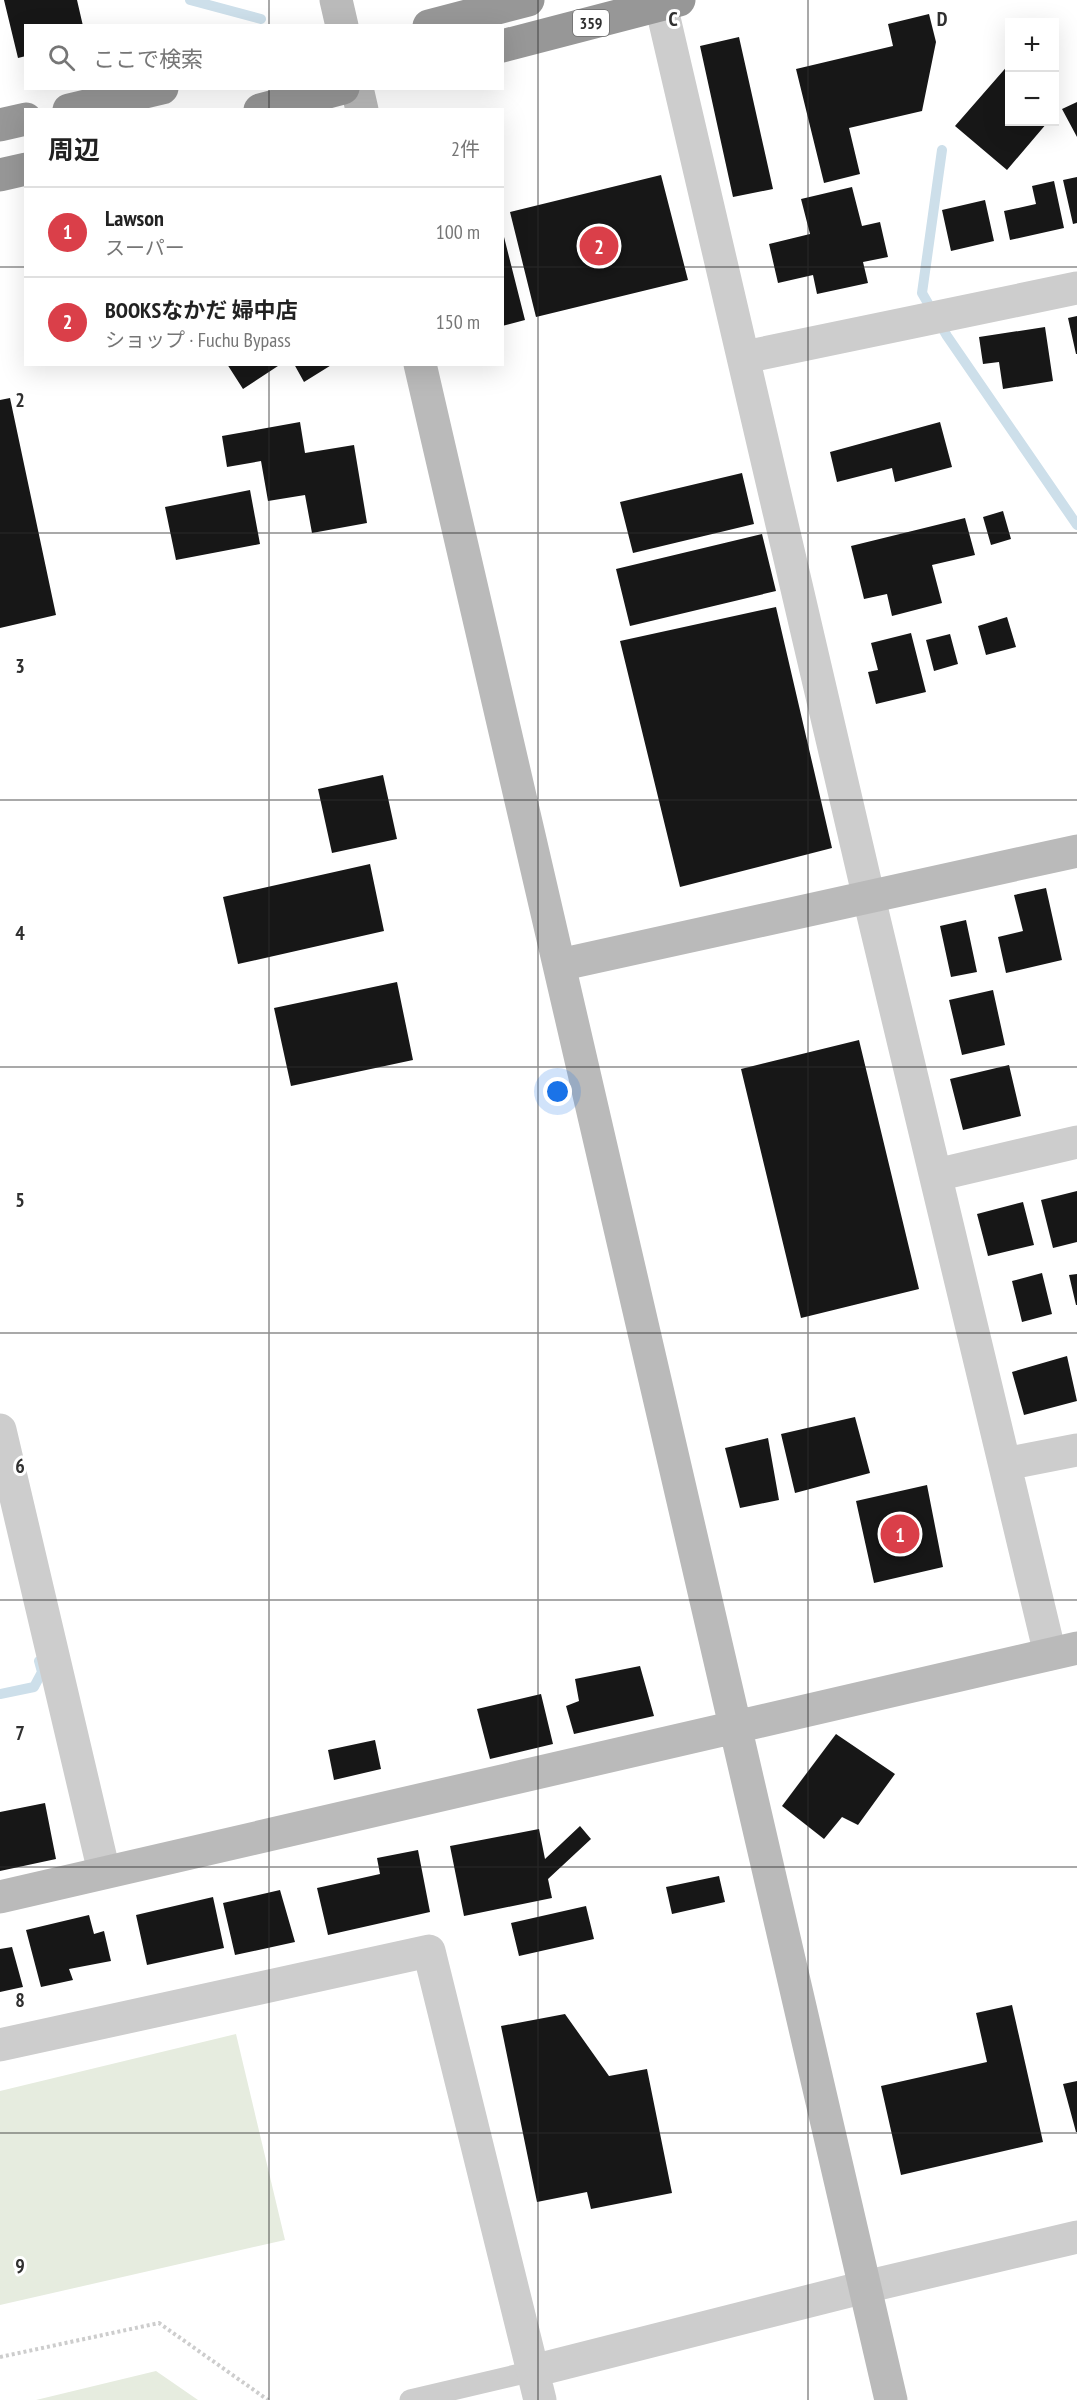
<!DOCTYPE html>
<html lang="ja">
<meta charset="utf-8">
<style>
:root{--surface:#fff;--page:#f2f2f2;--text:#222;--muted:#767676;--line:#e0e0e0;--accent:#da3f49}
body{margin:0;font-family:"PT Sans Narrow","Noto Sans JP",sans-serif;background:var(--page);color:var(--text)}
.controls{position:absolute;right:18px;top:18px;display:grid;overflow:hidden;border-radius:0px;box-shadow:0 6px 24px #0002}
.controls button{width:54px;height:54px;display:grid;place-items:center;padding:0;border:0;border-bottom:2px solid var(--line);background:var(--surface);color:var(--text);font:30px sans-serif}
.you{position:absolute;left:558px;top:1092px;width:21px;height:21px;margin:-15px;border:4px solid #fff;border-radius:50%;background:#1a73e8;box-shadow:0 0 0 9px #1a73e833}
.badge{display:grid;place-items:center;width:39px;height:39px;border-radius:50%;background:var(--accent);color:#fff;font-size:20px;font-weight:700}
.pin{position:absolute;translate:-50% -50%;border:3px solid #fff;box-shadow:0 2px 6px #0006}
.list{margin:0;padding:0;list-style:none}
h2{display:flex;justify-content:space-between;align-items:center;height:78px;margin:0;padding:0 24px;font-size:26px}
h2 small{font-size:20px;font-weight:400;color:var(--muted)}
.list li{display:grid;grid-template-columns:39px 1fr auto;gap:18px;align-items:center;box-sizing:border-box;height:90px;padding:0 24px;border-top:2px solid var(--line)}
.list b{display:block;font-size:22px;white-space:nowrap}
.list p{margin:0;font-size:20px;white-space:nowrap;color:var(--muted)}
.list em{font-size:20px;font-style:normal;color:var(--muted)}
.icon{flex:none;width:33px;height:33px;fill:none;stroke:currentColor;stroke-width:2;stroke-linecap:round;stroke-linejoin:round}
.map{position:relative;flex:none;width:1077px;height:2400px;overflow:hidden}
.search{position:absolute;background:var(--surface);box-shadow:0 6px 24px #0002;left:24px;top:24px;width:480px;height:66px;display:flex;align-items:center;gap:15px;box-sizing:border-box;padding:0 21px;border-radius:0px;color:var(--muted);font-size:22px}
.panel{position:absolute;background:var(--surface);box-shadow:0 6px 24px #0002;left:24px;top:108px;width:480px;height:258px;border-radius:0px}
.map>svg:first-child{display:block}
</style>
<div class="map">
<svg width="1077" height="2400" viewBox="0 0 1077 2400">
<rect width="100%" height="100%" fill="#fff"/>
<path fill="#e6ecdf" d="M236,2034l49,206 -285,65v-214z
M156,2371l42,29h-162z"/>
<g fill="none" stroke-linecap="round" stroke-linejoin="round">
<path stroke="#cddfea" stroke-width="10" d="M190,0l71,19
M942,150l-20,143 25,43 130,189
M0,1694l34,-7 8,-15 -3,-11"/>
</g>
<path fill="#171717" d="M4,0h73l6,26h-57v30l-8,2z
M929,14l7,28 -14,69 -73,17 11,46 -36,9 -28,-114 97,-23 -5,-22z
M739,37l34,152 -40,8 -33,-151z
M1010,63v59l37,1 -40,47 -52,-44z
M1077,102v35l-15,-28z
M661,175l27,105 -152,37 -26,-105z
M1077,177v46l-4,1 -10,-44z
M1054,181l10,47 -54,12 -6,-29 32,-7 -4,-18z
M852,187l10,39 18,-4 8,35 -25,5 5,21 -51,11 -4,-19 -35,8 -9,-39 41,-10 -9,-35z
M985,200l9,41 -43,10 -9,-41z
M503,233l22,87 -23,6v-92z
M1077,316v38h-1l-8,-36z
M1045,327l8,54 -50,8 -4,-27 -16,2 -4,-27z
M227,364h54l-38,25z
M294,364h39l-29,18z
M10,398l46,217 -56,13v-228z
M300,422l5,31 49,-8 13,78 -55,10 -7,-38 -37,6 -7,-40 -34,6 -5,-31z
M940,422l12,45 -57,15 -3,-14 -55,14 -7,-30z
M742,473l12,51 -121,29 -13,-51z
M250,490l10,54 -84,16 -11,-53z
M1003,511l8,28 -20,6 -8,-28z
M965,518l10,37 -43,10 10,38 -50,13 -5,-22 -23,5 -13,-53z
M762,534l14,57 -146,35 -14,-57z
M776,607l56,241 -152,39 -60,-246z
M1007,617l9,30 -30,8 -8,-29z
M911,633l15,59 -50,12 -8,-32 10,-2 -7,-27z
M950,634l8,30 -24,7 -8,-31z
M383,775l14,64 -65,14 -14,-64z
M370,864l14,67 -146,33 -15,-67z
M1046,888l16,72 -56,13 -8,-36 25,-6 -9,-36z
M966,920l11,52 -26,5 -11,-51z
M397,982l16,78 -122,26 -17,-78z
M993,990l12,55 -43,10 -13,-55z
M859,1040l60,249 -118,29 -60,-249z
M1009,1065l12,51 -58,14 -13,-51z
M1077,1191v51l-24,6 -12,-48z
M1023,1202l11,43 -46,11 -11,-42z
M1042,1273l10,41 -30,8 -10,-41z
M1077,1274v31h-1l-7,-30z
M1067,1356l10,45 -53,14 -12,-43z
M855,1417l15,56 -75,20 -14,-59z
M768,1438l11,62 -39,8 -15,-60z
M927,1485l16,82 -69,16 -18,-82z
M640,1666l14,50 -80,18 -8,-28 13,-5 -4,-22z
M541,1694l12,50 -63,15 -13,-50z
M836,1734l59,40 -37,51 -16,-8 -18,22 -42,-33z
M375,1740l6,29 -47,11 -6,-30z
M45,1803l11,56 -56,12v-59z
M580,1826l11,13 -43,40 4,19 -88,18 -14,-70 89,-17 6,30z
M418,1850l12,62 -102,23 -11,-47 63,-14 -3,-16z
M719,1876l6,26 -53,12 -6,-27z
M280,1890l15,52 -60,13 -12,-52z
M213,1897l11,51 -77,17 -11,-50z
M586,1906l8,33 -75,17 -8,-33z
M89,1915l5,19 10,-3 7,30 -42,8 4,11 -32,7 -15,-57z
M12,1947l11,40 -23,5v-43z
M1012,2005l31,137 -142,33 -20,-89 106,-24 -11,-49z
M565,2014l44,62 38,-7 25,124 -81,16 -4,-17 -50,10 -36,-176z
M1077,2081v51h-1l-13,-48z"/>
<g fill="none" stroke-linecap="round" stroke-linejoin="round">
<path stroke="#cdcdcd" stroke-width="4" stroke-dasharray="3 3" stroke-linecap="butt" d="M0,2357l159,-34 109,77"/>
<path stroke="#cdcdcd" stroke-width="21" d="M410,2400l123,-29"/>
<path stroke="#cdcdcd" stroke-width="33" d="M661,5l208,893 181,756
M745,357l332,-69
M936,1175l141,-33
M0,1430l104,442
M1005,1464l72,-14
M0,2045l429,-94 111,449
M533,2371l332,-84 212,-50"/>
<path stroke="#bababa" stroke-width="33" d="M336,0l6,26
M357,88l5,22
M420,364l471,2036
M559,965l518,-114
M0,1897l1077,-249"/>
<path stroke="#979797" stroke-width="33" d="M429,26l99,-26
M502,46l177,-46
M69,110l93,-22
M260,110l83,-22
M0,125l26,-6
M0,175l26,-6"/>
</g>
<path fill="none" stroke="#303030" stroke-width="1.5" stroke-opacity="0.55" d="M269,0v26M538,0v2400M808,0v2400M269,88v22M0,267h26M502,267h575M269,364v2036M0,533h1077M0,800h1077M0,1067h1077M0,1333h1077M0,1600h1077M0,1867h1077M0,2133h1077"/>
<g text-anchor="middle" stroke-width="6" stroke-linejoin="round" paint-order="stroke">
<rect fill="#fff" stroke="#6e6e6e" stroke-width="1.5" x="573" y="10" width="36" height="26" rx="4.5"/>
<g font-size="16" font-weight="bold" fill="#303030">
<text x="591" y="29">359</text>
</g>
</g>
<g font-size="20" text-anchor="middle" font-weight="bold" fill="#303030" stroke="#fff" stroke-width="6" stroke-linejoin="round" paint-order="stroke">
<text x="673" y="26">C</text>
<text x="942" y="26">D</text>
<text x="20" y="407">2</text>
<text x="20" y="673">3</text>
<text x="20" y="940">4</text>
<text x="20" y="1207">5</text>
<text x="20" y="1473">6</text>
<text x="20" y="1740">7</text>
<text x="20" y="2007">8</text>
<text x="20" y="2273">9</text>
</g>
</svg>
<div class="controls">
<button>+</button>
<button>−</button>
</div>
<div class="you"></div>
<div class="pin badge" style="left:900px;top:1534px">1</div>
<div class="pin badge" style="left:599px;top:246px">2</div>
<div class="search"><svg class="icon" aria-label="search" viewBox="0 0 24 24"><circle cx="10" cy="10" r="6"/><path d="M15 15l6 6"/></svg>ここで検索</div>
<section class="panel">
<h2>周辺<small>2件</small></h2>
<ul class="list">
<li><span class="badge">1</span><div><b>Lawson</b><p>スーパー</p></div><em>100 m</em></li>
<li><span class="badge">2</span><div><b>BOOKSなかだ 婦中店</b><p>ショップ · Fuchu Bypass</p></div><em>150 m</em></li>
</ul>
</section>
</div>
